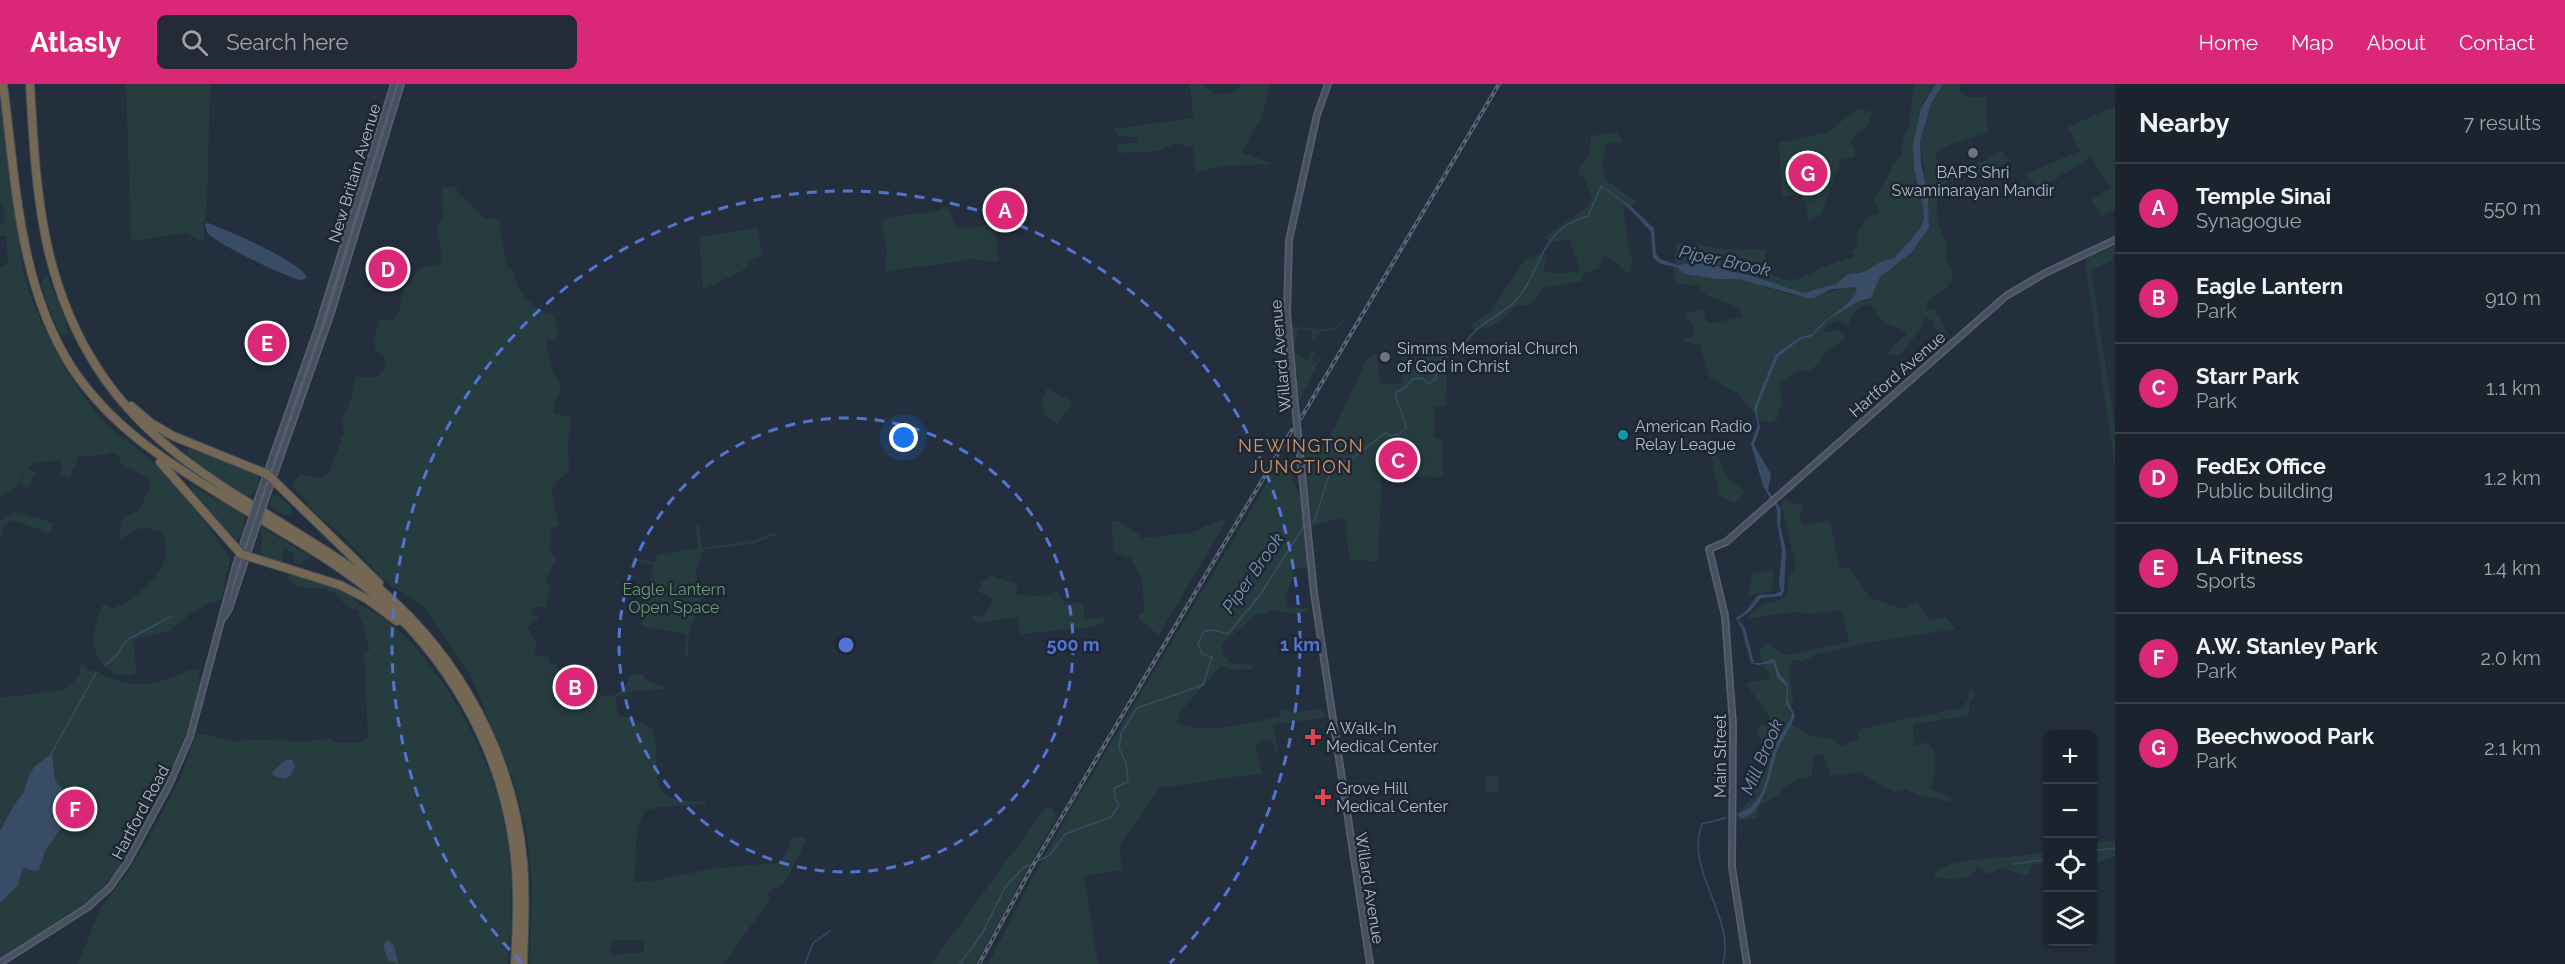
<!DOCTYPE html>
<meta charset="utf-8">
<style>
:root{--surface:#1b232e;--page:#242b36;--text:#f1f3f6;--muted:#a0a4aa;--line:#39404a;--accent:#db2777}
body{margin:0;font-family:Raleway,sans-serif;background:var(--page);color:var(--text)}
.controls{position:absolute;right:18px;bottom:18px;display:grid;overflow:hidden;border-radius:9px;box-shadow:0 2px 4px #0004}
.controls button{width:54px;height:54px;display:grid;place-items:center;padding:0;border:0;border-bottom:2px solid var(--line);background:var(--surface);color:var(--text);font:30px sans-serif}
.you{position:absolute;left:904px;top:354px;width:21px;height:21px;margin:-15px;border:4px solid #fff;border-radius:50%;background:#1a73e8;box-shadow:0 0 0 9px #1a73e833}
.badge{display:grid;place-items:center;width:39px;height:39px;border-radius:50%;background:var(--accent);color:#fff;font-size:20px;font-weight:700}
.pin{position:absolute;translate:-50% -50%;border:3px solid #fff;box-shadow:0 2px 6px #0006}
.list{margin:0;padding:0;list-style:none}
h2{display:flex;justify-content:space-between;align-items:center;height:78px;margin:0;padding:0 24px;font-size:26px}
h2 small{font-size:20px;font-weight:400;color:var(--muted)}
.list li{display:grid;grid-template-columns:39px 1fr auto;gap:18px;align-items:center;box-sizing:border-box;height:90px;padding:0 24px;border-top:2px solid var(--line)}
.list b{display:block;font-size:22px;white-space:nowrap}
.list p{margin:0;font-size:20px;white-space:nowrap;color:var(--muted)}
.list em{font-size:20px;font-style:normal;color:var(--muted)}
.icon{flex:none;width:33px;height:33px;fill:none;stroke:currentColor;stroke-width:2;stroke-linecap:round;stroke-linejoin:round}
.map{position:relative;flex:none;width:2115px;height:880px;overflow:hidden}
header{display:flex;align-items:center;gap:36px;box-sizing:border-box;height:84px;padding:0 30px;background:var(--accent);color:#fff}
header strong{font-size:28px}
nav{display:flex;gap:33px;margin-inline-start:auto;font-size:21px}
.search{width:420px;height:54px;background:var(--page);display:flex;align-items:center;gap:15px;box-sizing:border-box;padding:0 21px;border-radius:9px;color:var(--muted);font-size:22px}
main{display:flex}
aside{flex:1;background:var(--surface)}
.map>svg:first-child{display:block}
</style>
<header>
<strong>Atlasly</strong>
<div class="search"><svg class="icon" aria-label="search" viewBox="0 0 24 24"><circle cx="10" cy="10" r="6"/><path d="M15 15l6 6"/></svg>Search here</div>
<nav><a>Home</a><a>Map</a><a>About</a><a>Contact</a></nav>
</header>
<main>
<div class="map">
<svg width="2115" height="880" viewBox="0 0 2115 880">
<rect width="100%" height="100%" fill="#242f3e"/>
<path fill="#263c3f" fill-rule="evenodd" d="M126,0h84l-3,121 -3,21v16l-18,-9 -55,8z
M1190,0h14l10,11 20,-3 8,-8h28l-9,35 -20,33 31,12 -47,2 -30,6 -2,-24 -18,-5 -16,8 -36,2 -5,-2 -2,-6 21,-3 1,-5 -19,-1 -5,-7 79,-11z
M1914,0h22l-14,20 -9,40 1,25 9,37 1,12 -4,11 -26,29 -14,4 -16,10 -17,3 -9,8 -35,10 -53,-18 -22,-4 -20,-10 -28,4 -6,-2 3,-21 46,7 42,1 1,16 5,8c25,14 32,0 53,-7 10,-4 21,-7 31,-11l-4,-4 7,-8 -1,-10 10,-16 13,-5 -6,-14c7,-14 15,-19 19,-36l8,-6 2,-18 6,-13z
M1943,0h16l1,9 5,4h21l2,36 -38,12 -15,9 8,19 39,-11 19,-11 8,9c-7,4 -21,14 -29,14 -24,1 -41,5 -43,31 0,7 -1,12 1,19 5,15 13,17 8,34 2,4 5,9 6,13 5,16 -18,23 -26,32l2,7 6,-1 6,8 8,20 -5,2 -9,-12 -1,-7 -8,-2 -4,10 -20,26 -15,1 21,-22c-8,-6 -18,-7 -25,-13 -4,-3 -4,-8 -8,-12 -13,-11 -21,7 -26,17l-10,-5 -11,5 -3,7 14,-2 8,9 -19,11 -9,14 -8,6 -15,2 -13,10 -3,6 3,15 -5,16 -7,4 -10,-3 -3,-8 1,-7 20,-48 23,-18 14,-4 11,-14 33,-20 8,-1 13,-23 31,-24 18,-25v-22l-9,-65 11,-37z
M0,15l23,172c12,48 48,115 82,151 12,14 29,23 42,35 33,29 61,65 83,103l-9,40 -15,4 -27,18 -8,9 -31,6 -6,4 2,32c-7,4 -15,3 -22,-1 -29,-15 -21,-43 -11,-67h4l5,4c26,-10 71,-48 48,-78 -19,-5 -22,-4 -39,8l-2,-4 4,-17 16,-8 11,-23v-8l-30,-16v-6l-11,-5 -3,3 -27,1 -9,21 -11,-2 3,-12 -2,-3 -26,3 -7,6 8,3 -6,16 -9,-3 5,-16 -7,15 -14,12h-4v-229l8,-4 -2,-27h-6v-12l4,-1 1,-11 -5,-10z
M2115,22v103l-13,8 -11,-17 20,-12 -20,-31 -49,30 -5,-1 -12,-12 55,-23 -12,-24z
M1857,25l15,3 -5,15 -11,6 -5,10 4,7 -1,7 -12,1 -21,57 -13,6 -2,-19 -8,-7 -16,1 -3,-53 49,-11z
M1617,48l6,10 -17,2 -4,20 4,16 29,21 -1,4 -11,4 7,44 3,5 -3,14 -4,1 -12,-13 -11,-4 -3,12 -15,5 -4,8c-13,3 -24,5 -38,7 -9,13 -8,17 -27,18 -13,12 -24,25 -44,23v-5l19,-13 35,-53 21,-5 -3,15 1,4 13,2 22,-3 -10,-31 -21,2 -4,-5 40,-28 7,-10 -7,-20 -8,-6 12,-19 2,-18z
M443,103h13l3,8c5,2 21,18 25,24l9,-1 6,3 7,44 7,6c5,22 14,31 33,43l6,-2 7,23 -3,4 -10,1 6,31 8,13 -1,10 -3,4 -3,14 19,6 -4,25 1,28 -12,10 -6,9 8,35 -8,4 -1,21 6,9 -10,20 4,7 -3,21h-13l-3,9h7v3l-11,8 10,18 -3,6 2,5h12l2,7 6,1 7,17 26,-15 5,8 -8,5 4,12 7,-1 6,6c15,1 22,-7 28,-21l11,-1 6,7 18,6 -1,2 -30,2 -19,6 2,19 16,3 18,10c14,45 -15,75 54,72v3h-4l-43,3 -14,4c-13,20 -7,50 -11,70 12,5 61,-11 78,-12 22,-2 44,-5 66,-5l8,-10 5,-15 9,-2 7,3 -23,43 -18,11 5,4 -48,66h-193l2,-79 -5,-50 -13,-53 -44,-108 -47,-68 -36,-23 -45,-48 -24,-20 -26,-29 7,-12 21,4 9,-5 15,-41 -2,-12 10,-24 3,-19h21l9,-9 -1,-13 -10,-5 2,-7 -3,-2 6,-21h15l6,-12 2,-18c6,-5 8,-9 12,-15 5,-10 18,-9 27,-11l1,-8 -5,-31c12,-9 1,-26 6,-38zM616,856h28v12l-31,3 -4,-5z
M944,123l4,1 8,19 6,2 63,-10 3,2 -32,10 1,21 3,7 -3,3 -26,-3 -15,3 -70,9c-3,-6 1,-15 1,-23 -1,-10 -8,-20 -4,-28 20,-8 41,-3 61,-13z
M758,144l4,28 -15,5 -1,8 -43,21 -4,-53z
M2115,162l-2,14 -20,10 -1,5 23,154v39l-30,-207 4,-4z
M1673,183c23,12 42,9 67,12 20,2 38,15 58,17 18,1 36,-7 54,-9l5,5c-9,18 -33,24 -44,42l-13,3 -25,18 -20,60 -17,-22 -28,-15 -11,-35 -7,1 -11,-4 14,-4 -3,-13 -7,-5 2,-5 16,-3 3,11 6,2 31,-6 -5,-10 -31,-11 -9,-10 -23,-3z
M47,191l18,43 3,17 -8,-1 -13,-30 -6,-22z
M1352,225l-15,21 -15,1 -8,9 -2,-1 -1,-9h-14l-1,14 -3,-1 -2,-16c33,0 40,12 61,-18z
M1311,268l5,1 -3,5 1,3 3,1 3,-6v3l-21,42 -4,-47 3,-1 8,8z
M1376,269l5,32 21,-2 -1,-26 47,-1 -2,50 -12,1v32h7l1,3 1,35 -61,-1 -4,86 -29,-3 -4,-42 -33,9 -9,-75 16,-4 9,-6 40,-84z
M1047,305l24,12 1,3 -15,20 -13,-9 -3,-14z
M1713,360l14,34 19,14 -11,11 -16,-8c-2,-13 -10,-39 -6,-51z
M188,364l32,10 38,17c3,9 -2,18 -10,22 -15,-11 -33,-20 -49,-31 -5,-4 -7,-9 -13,-13z
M1278,379h8l18,45 5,59 -14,2 -10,30 2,8 22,1 1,3c-7,1 -15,3 -22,2 -10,-1 -15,-6 -25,2l-5,-2 -33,28 -3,6 2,9 6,7 22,2 2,4 -20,1 -13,-4 -40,45 -4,12c27,13 73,-1 102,-6l3,-7 11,2 29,-3 4,8 -53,8 5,26 -3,1 -3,-11 -8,-2 -9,8 7,26 -103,15 -40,58 3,24 -38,6 14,88h-110c18,-34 34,-68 53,-101 76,-135 160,-265 237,-400z
M190,400l54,31 1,3 -2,14 -7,9c-13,-7 -42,-42 -46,-57z
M276,410l16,14v6c-12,0 -16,1 -23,-11l4,-8z
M1784,415l10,5 10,-1 -4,11 1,8 3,3 26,-5 9,47 11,1 20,30 35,11 11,-7 8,9 4,9 18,-3 9,12 -93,15 -45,10 -14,7 -10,-1 -4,9 4,34 -3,7 2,14 17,11 24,4 8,7 17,-7v-7l14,-6 90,-18 6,-8 1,-10h4l1,5 -5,9 1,9 -5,3 -50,8 -2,2 1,19 3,1 10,-4 7,10 2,16 -5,21 20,9v4l-35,-8 -10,-5 -13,3 -33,-20 -30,4 -6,-21 -6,-1 -5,2 -1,20 -17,4 -10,6 -8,10 -18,10 -3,12 -17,2 1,-10 10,-10 4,-22c14,-9 12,-5 15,-22 1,-6 2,-9 1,-14l-10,-3 -3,-11 11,-6 1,-5 -22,-32 3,-4h13l7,-5 -8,-13 -3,-13 8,-6 19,11 63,-13 -6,-28 -4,-4 -29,4 -12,-2 -23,2 -27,5c9,-18 25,-14 39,-23l1,-18 6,-8 1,-9 -14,-57z
M15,427l38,12 -4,10 -38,-13 -7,5 -4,17v-21z
M1219,436l7,1 -67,114 -21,-17v-4l6,-1 -2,-35 -13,-21 -15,-5 -3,-30 7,-1 25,17 48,-5z
M699,441l3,23 52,-8 21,-8 1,3 -21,8 -52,7 -8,23 7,24 -13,37 -1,23h-4l2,-23 -44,-8 11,-61 -22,-5v-3l22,5 6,-8 39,-6 -3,-22z
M262,444l47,27 -1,5 -8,4 -6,-1 -1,-9 -10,-7v14l-6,1 -16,-9 -1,-6 3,-9 -3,-6z
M1772,486l2,6 -3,16 -23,3 5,-22z
M292,490c13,3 46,10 56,19 4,3 7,9 13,12 10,6 22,12 31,19 55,49 103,136 114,209 5,29 6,60 5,91 0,14 -4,26 -3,40h-430l22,-55 25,-33 24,-38 32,-62 16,-43 35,8 52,-2 11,3 34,-3 8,4 24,-1 7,-5 -4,-85 6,-2 -12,-40 -9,-1 -14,-16 -9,-4 -28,-2 -11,-10z
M992,492l25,8 -1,11 26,1 15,-5 8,14 15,-3 4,6 1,11 21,-2 -4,7 -11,3 -71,7 -2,-17 -39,6 -6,-4 2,-5 7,4 12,-18 -16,-9 4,-9z
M82,576l7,12 6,-2c26,17 52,18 82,6 7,-3 13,-8 22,-6l-1,8 6,-1 -23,73 -62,119 -29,32 -90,58v-261l63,-8 16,-13z
M1498,691l2,16 -14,2 -2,-16z
M1046,723l6,1 4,9 -80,147h-45z
M2098,757l17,1v14l-22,8v-21z
M2037,769l10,1v9l-14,1 -4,10 -6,1 -20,-7 -16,6 -9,-7 -9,10 -21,2 -15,-3c11,-21 81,-16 104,-23z"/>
<path fill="#394c67" d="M1936,0h7l-12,20 -11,37 1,22 7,32 1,33 -18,25 -31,24 -9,21 -12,3 -33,20 -13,15 -12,3 -23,18 -20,48 -1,7 3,16 -6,17 17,29 -3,16 13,19 -1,16 6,26 -2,40 -2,5 -21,2 -11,13 -12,9 7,8 9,35h6l14,-4 6,16 8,9v17l7,14c-4,12 -10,20 -15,30 -9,18 -14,71 -39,73l-4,-4c34,-12 27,-44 40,-72 5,-11 13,-17 15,-29l-6,-9 1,-17 -10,-10 -3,-14 -17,2 -6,-2 -9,-34 -6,-11 10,-7 12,-16 17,-1 6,-3 -2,-6 3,-35 -5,-28v-13l-14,-23 -12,-42 7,-19 -4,-17 21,-53 25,-18 13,-3c11,-18 35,-24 44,-43l-3,-4 -22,2 -19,9h-6l-68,-19h-22l-32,-5 -10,-7 -14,-3 -8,-6 -2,-26 -25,-27 1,-2 27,25 2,26 4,5 18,6 30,-4 20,10 22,4 53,18 33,-9 11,-9 17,-3 16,-10 14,-4 26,-29 4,-11 -1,-12 -9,-37 -1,-25 8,-36z
M208,139c17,6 96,40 99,55l-6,2c-14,-2 -86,-37 -93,-47 -2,-3 -2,-6 -3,-9z
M50,671h2l3,25 13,18 3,11 -6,14 -19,26 -7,20 -3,2 -13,-3 -5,17 -18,18v-72l14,-26 10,-13 4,-14 6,-11z
M287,675l5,1 3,6 -4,9 -6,4 -11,-3 -2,-4z
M387,856l7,5 4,19 -10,-4 -5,-14z"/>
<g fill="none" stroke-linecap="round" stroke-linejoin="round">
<path stroke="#394c67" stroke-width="1.5" d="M1314,438l15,-47 9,-12 14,-4 33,-26 6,3 8,-2 7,-6c-1,-14 -9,-21 -11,-35l11,-6 7,-8 9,-1 7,6 7,-5 1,-12 11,-18c26,-7 16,-10 33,-23 12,-10 27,-15 37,-28 18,-21 22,-53 45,-70 6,-6 17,-9 25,-12l13,-30 25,18
M105,581l11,-9 11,-16 45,-24
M50,672l46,-83
M2092,767l23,-3
M2014,780l34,-5
M805,880l8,-21 17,-12
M960,880l22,-30 24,-48 17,-18 27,-13 15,-21 46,-17 8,-12 -4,-7 -1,-10 14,-6 -2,-19 -7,-15 2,-15 16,-25 66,-23 9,-28 -10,-3 -4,-10 6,-13 9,-1 15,4 32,-39 44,-69
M1723,880c13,-49 -39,-92 -21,-140l24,-6"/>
<defs>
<path id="secondary" d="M1295,321l-8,-92 2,-73 28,-125 11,-31
M1298,351l16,158 56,371
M258,415l60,-171 76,-244
M264,419l66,-187 71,-232
M224,533l5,-8 27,-82
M0,879l88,-56 22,-20 17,-24 42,-78 21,-48 46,-172 16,-47
M1747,880l-15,-97 1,-142 -8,-109 -16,-67 17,-7 280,-246 39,-23 70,-33"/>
<path id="highway" d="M3,0c13,96 15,200 69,284 41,62 100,97 162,135 45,28 93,53 134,86 79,64 133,159 146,260 5,39 3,77 1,115
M30,0c6,103 10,196 68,285 45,70 111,110 180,152 35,22 71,43 103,69 80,68 132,167 142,271 3,35 1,69 0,103
M131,322l20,17 22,13 94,38 112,109
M160,378l81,92 99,31 27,14 30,22"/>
</defs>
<use href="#secondary" stroke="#565f6c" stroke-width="8"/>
<use href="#highway" stroke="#434c59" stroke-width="10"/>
<use href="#secondary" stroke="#465061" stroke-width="4.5"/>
<use href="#highway" stroke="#746855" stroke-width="8"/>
<defs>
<path id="rail" d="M1301,334l198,-334
M979,880l53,-97 260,-437"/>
</defs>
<use href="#rail" stroke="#5a6575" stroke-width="4"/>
<use href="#rail" stroke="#1d2633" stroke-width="1.5" stroke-dasharray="4.5" stroke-linecap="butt"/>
<defs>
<path id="secondary-bridge" d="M1295,321l3,30
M252,434l6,-19
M256,443l8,-24"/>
</defs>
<use href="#secondary-bridge" stroke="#565f6c" stroke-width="8" stroke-linecap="butt"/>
<use href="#secondary-bridge" stroke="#465061" stroke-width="4.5"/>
</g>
<g fill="none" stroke="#5274d3" stroke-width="3" stroke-dasharray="10 8">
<circle cx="846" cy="561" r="227"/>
<path d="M522 879A454 454 0 1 1 1170 879"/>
</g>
<g fill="#6b7280" stroke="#1d2633" stroke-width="2">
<circle cx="1973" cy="69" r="6"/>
<circle cx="1385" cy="273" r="6"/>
</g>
<circle fill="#0f9aa8" stroke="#1d2633" stroke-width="2" cx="1623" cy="351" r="6"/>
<g fill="#e0444e" stroke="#1d2633" stroke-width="2">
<path d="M1310 644h6v6h6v6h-6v6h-6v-6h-6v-6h6z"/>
<path d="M1320 704h6v6h6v6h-6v6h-6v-6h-6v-6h6z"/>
</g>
<g text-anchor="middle" stroke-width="5" stroke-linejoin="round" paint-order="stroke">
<g font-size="16" fill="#b4bcc9" stroke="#1d2633" text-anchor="start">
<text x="1973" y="94" text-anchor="middle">BAPS Shri<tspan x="1973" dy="18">Swaminarayan Mandir</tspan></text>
<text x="1397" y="270">Simms Memorial Church<tspan x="1397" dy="18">of God in Christ</tspan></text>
<text x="1635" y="348">American Radio<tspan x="1635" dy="18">Relay League</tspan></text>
<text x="1326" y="650">A Walk-In<tspan x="1326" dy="18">Medical Center</tspan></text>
<text x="1336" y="710">Grove Hill<tspan x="1336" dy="18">Medical Center</tspan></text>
</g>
<g font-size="16" fill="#b4bcc9" stroke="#1d2633">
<text transform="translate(354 89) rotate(-73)" y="6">New Britain Avenue</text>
<text transform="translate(1280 272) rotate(-95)" y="6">Willard Avenue</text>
<text transform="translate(1897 290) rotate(-41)" y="6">Hartford Avenue</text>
<text transform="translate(1720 672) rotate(-90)" y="6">Main Street</text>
<text transform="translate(140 728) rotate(-62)" y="6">Hartford Road</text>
<text transform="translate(1370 804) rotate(81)" y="6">Willard Avenue</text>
</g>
<g font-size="16" fill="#6b9a76" stroke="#1d2633">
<text x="674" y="511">Eagle Lantern<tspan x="674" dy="18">Open Space</tspan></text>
</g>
<g font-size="18" font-style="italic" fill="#7c92b1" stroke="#1d2633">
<text transform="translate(1725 177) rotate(12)" y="6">Piper Brook</text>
<text transform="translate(1253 489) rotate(-55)" y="6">Piper Brook</text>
<text transform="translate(1762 673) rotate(-67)" y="6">Mill Brook</text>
</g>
<g font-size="18" letter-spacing="1.5" fill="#d59563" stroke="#1d2633">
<text x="1301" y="368">NEWINGTON<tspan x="1301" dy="21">JUNCTION</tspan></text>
</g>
</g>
<circle cx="846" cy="561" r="9" fill="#5274d3" stroke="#1d2633" stroke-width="3"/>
<g font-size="18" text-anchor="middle" font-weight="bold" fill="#5274d3" stroke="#1d2633" stroke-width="5" stroke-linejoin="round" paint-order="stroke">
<text x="1073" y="567">500 m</text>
<text x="1300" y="567">1 km</text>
</g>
</svg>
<div class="controls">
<button>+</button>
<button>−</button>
<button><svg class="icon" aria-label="locate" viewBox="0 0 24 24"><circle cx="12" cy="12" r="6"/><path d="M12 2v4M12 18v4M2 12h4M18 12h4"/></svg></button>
<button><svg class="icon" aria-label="layers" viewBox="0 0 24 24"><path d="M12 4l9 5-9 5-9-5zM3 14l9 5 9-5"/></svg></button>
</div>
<div class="you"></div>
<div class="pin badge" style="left:1005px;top:126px">A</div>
<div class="pin badge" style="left:575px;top:603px">B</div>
<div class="pin badge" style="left:1398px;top:376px">C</div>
<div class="pin badge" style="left:388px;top:185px">D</div>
<div class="pin badge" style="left:267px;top:259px">E</div>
<div class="pin badge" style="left:75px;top:725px">F</div>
<div class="pin badge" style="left:1808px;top:89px">G</div>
</div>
<aside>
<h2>Nearby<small>7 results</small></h2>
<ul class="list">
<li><span class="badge">A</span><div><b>Temple Sinai</b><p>Synagogue</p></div><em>550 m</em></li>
<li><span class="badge">B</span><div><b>Eagle Lantern</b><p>Park</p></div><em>910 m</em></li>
<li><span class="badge">C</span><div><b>Starr Park</b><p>Park</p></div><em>1.1 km</em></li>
<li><span class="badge">D</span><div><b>FedEx Office</b><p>Public building</p></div><em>1.2 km</em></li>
<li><span class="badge">E</span><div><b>LA Fitness</b><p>Sports</p></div><em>1.4 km</em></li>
<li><span class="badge">F</span><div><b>A.W. Stanley Park</b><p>Park</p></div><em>2.0 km</em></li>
<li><span class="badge">G</span><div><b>Beechwood Park</b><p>Park</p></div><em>2.1 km</em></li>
</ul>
</aside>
</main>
